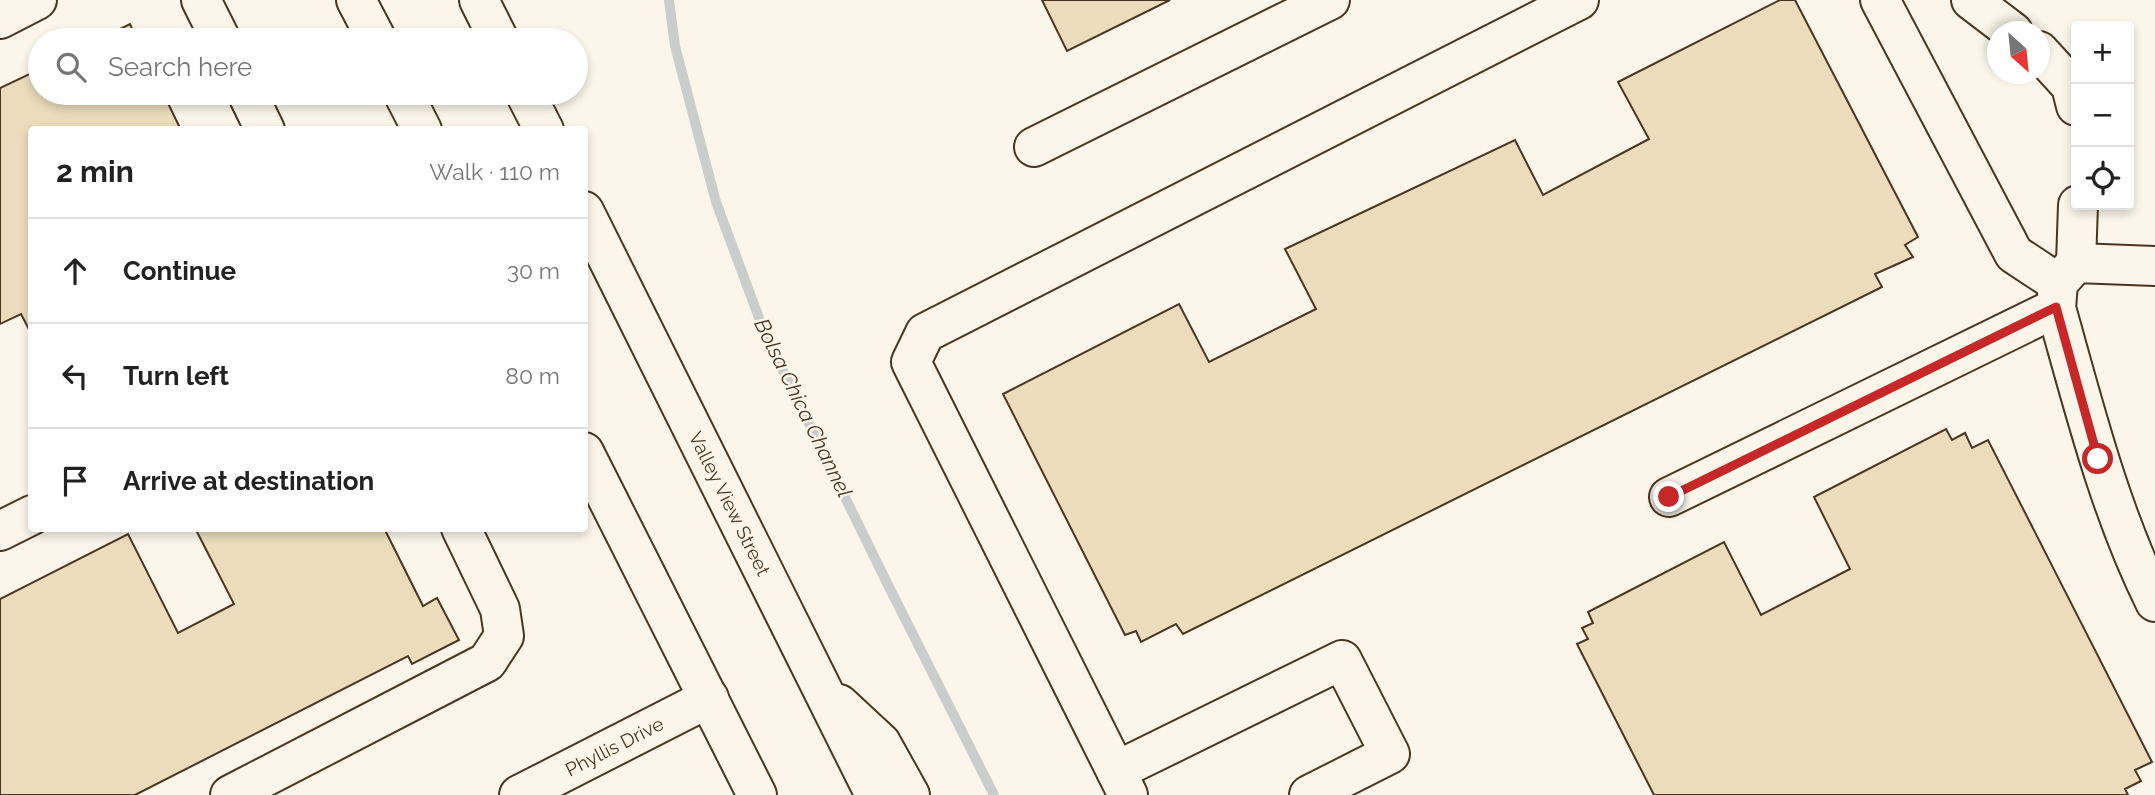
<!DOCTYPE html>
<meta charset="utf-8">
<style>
:root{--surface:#fff;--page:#f6f6f6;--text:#222;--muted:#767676;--line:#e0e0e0}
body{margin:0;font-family:Raleway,sans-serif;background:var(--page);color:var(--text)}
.controls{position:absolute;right:21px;top:21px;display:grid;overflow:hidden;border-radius:7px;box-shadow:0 4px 10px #0003}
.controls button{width:63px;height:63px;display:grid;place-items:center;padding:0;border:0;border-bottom:2px solid var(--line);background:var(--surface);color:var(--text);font:35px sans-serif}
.compass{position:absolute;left:1987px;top:21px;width:63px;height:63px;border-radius:50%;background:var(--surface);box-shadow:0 4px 10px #0003;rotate:153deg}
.stop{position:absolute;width:21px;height:21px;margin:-16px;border:5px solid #c62828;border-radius:50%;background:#fff}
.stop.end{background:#c62828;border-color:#fff;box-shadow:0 2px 7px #0008}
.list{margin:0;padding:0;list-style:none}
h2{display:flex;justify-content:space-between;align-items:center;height:91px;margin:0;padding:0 28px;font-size:30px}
h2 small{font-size:23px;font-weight:400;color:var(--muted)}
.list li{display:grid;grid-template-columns:46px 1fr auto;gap:21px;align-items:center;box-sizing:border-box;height:105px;padding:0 28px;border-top:2px solid var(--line)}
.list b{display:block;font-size:26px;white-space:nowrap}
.list em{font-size:23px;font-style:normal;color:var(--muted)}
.icon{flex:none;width:38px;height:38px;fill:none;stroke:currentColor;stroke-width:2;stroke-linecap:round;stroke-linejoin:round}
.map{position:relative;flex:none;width:2155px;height:795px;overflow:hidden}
.search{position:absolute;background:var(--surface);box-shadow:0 4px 10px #0003;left:28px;top:28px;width:560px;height:77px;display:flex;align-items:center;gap:18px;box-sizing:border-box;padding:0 24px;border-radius:38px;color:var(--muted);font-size:26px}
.panel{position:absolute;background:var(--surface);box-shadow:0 4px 10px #0003;left:28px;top:126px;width:560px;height:406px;border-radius:7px}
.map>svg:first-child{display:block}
</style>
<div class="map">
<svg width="2155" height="795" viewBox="0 0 2155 795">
<rect width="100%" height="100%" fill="#fbf6e9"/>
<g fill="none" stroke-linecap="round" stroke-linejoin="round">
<path stroke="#c9cecd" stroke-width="10" d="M669,0l6,46 41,156 49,132 124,253 105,208"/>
</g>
<path fill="#ecdcbc" stroke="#4a3520" stroke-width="2" d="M1042,0h128l-103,51z
M1780,0h15l123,237 -13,8 8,12 -38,17 7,13 -699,347 -7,-10 -35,18 -5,-11 -11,4 -122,-241 176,-90 30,58 107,-53 -31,-60 230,-109 28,55 106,-56 -31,-57z
M130,24l7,16h-39z
M40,69v24h123l18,37h-149v205l-11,-21 -21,10v-236z
M1946,429l6,11 13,-7 7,15 16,-8 164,322 -17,8 6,11 -16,8 3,6h-474l-77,-151 11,-5 -6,-11 11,-5 -5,-11 136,-70 37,73 89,-46 -36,-72z
M195,528h189l39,78 14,-8 22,42 -47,24 -4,-8 -273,139h-135v-196l128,-65 50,99 56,-29z"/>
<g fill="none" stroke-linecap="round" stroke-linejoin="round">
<defs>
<g id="minor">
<path d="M201,0l20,40"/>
<path d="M1880,0l134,254 44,29"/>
<path d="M1971,0l42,32"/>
<path d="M0,19l37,-19"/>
<path d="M2039,51l32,35 5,20"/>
<path d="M247,93l18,37"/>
<path d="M1034,147l296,-147"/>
<path d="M2076,263l2,-58"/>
<path d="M2155,266l-79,-3 -18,20 -2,25c28,99 53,201 99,294"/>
<path d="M1669,497l387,-189"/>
<path d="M0,531l32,-16"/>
<path d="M1116,771l226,-111 48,94 -81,41"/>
<path d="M230,795l257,-133 17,-26 -4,-27 -39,-81"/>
<path id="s1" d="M519,795l190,-97"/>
<path d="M1128,795l-217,-433 14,-29 654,-333"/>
</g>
<g id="major">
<path d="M356,0l21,40"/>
<path d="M479,0l20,40"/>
<path d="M403,93l19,37"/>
<path d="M525,93l19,37"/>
<path id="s2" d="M584,211l291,584"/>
<path d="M584,452l173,343"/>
<path d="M839,704l42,39 29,52"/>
</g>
</defs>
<use href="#minor" stroke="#4a3520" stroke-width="42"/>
<use href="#major" stroke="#4a3520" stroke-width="42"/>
<use href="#minor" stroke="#fbf6e9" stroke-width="38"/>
<use href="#major" stroke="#fbf6e9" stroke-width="38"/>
</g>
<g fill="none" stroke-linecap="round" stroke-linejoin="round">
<path stroke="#c62828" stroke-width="9" d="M1669,497l387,-190 42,152"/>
</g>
<g text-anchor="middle" stroke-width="5" stroke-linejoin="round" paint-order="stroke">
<g font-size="19" fill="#4a3520" stroke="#fbf6e9">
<text dy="7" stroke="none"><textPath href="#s2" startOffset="327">Valley View Street</textPath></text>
<text dy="7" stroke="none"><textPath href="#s1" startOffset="107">Phyllis Drive</textPath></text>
</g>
<g font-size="21" font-style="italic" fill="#4a3520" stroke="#fbf6e9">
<text transform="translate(803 408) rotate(64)" y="7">Bolsa Chica Channel</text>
</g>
</g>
</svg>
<div class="controls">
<button>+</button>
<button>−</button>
<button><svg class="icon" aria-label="locate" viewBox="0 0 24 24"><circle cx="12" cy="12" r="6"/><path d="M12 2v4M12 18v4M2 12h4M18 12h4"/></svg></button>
</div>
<svg class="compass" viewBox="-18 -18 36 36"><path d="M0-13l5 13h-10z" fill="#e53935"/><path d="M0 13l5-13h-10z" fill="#767676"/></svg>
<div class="stop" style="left:2098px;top:459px"></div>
<div class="stop end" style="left:1669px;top:497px"></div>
<div class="search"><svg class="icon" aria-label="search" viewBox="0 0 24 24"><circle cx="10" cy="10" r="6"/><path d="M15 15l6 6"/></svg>Search here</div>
<section class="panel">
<h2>2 min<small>Walk · 110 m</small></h2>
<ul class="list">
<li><svg class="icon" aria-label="ahead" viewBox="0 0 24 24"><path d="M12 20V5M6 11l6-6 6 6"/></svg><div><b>Continue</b></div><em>30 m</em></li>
<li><svg class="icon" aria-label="left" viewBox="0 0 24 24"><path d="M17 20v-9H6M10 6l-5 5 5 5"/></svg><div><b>Turn left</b></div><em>80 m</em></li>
<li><svg class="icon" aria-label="arrive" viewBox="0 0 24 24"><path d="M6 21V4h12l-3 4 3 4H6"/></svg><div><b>Arrive at destination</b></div></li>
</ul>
</section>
</div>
